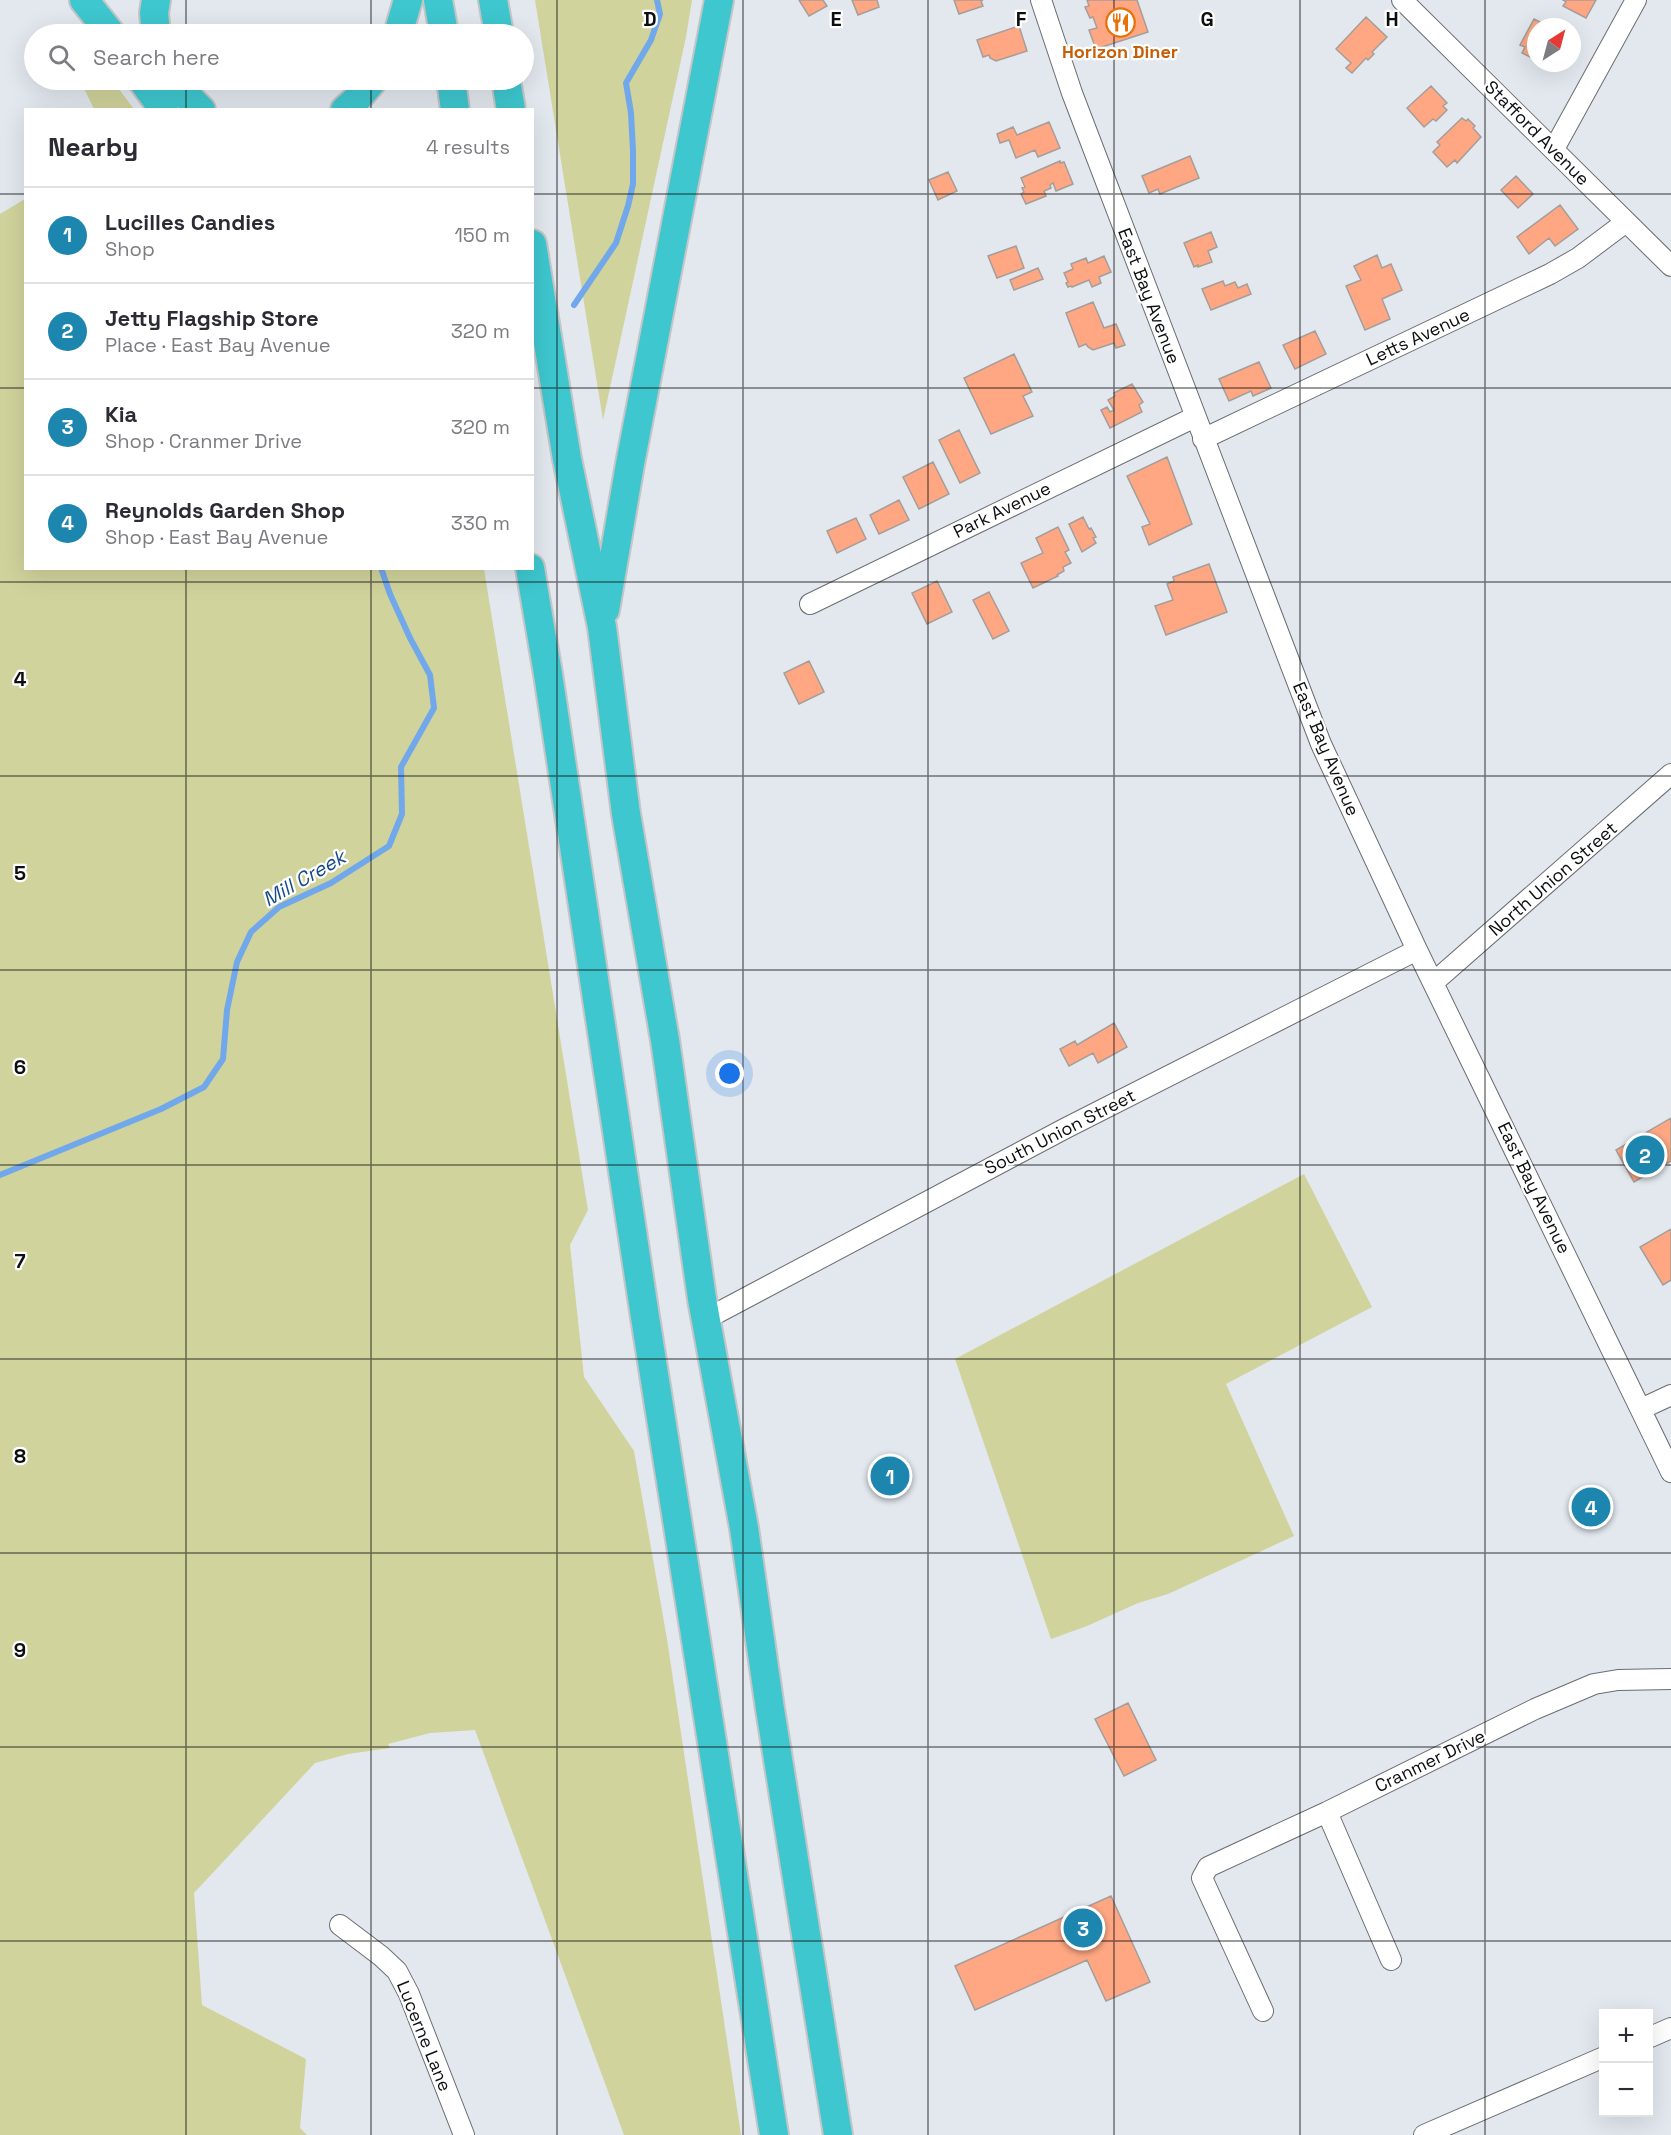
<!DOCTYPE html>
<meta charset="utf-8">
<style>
:root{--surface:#fff;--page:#f7f7f7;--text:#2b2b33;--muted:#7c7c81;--line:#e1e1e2;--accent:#1d86af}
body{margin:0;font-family:"Space Grotesk",sans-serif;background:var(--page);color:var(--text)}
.controls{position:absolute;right:18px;bottom:18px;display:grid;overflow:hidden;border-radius:0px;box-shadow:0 6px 24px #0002}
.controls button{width:54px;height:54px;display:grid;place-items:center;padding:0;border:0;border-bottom:2px solid var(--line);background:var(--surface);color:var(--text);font:30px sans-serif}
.compass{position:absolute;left:1527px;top:18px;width:54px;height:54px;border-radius:50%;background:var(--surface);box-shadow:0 6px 24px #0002;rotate:36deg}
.you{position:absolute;left:730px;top:1074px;width:21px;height:21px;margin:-15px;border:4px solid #fff;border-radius:50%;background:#1a73e8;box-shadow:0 0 0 9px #1a73e833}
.badge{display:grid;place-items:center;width:39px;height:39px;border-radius:50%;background:var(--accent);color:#fff;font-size:20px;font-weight:700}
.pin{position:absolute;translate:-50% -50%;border:3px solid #fff;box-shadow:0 2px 6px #0006}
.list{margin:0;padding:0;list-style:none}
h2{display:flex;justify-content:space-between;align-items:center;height:78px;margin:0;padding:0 24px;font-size:26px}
h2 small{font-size:20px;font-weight:400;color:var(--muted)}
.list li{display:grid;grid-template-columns:39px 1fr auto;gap:18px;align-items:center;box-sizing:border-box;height:96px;padding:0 24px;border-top:2px solid var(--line)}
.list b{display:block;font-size:22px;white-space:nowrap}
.list p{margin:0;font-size:20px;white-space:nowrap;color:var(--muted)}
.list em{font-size:20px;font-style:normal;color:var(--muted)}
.icon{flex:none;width:33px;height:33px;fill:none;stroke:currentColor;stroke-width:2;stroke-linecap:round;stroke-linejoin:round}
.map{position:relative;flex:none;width:1671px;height:2135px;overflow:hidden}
.search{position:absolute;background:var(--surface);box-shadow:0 6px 24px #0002;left:24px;top:24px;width:510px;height:66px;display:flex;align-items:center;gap:15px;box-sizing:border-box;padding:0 21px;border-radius:33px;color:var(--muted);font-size:22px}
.panel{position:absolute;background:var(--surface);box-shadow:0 6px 24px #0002;left:24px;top:108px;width:510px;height:462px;border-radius:0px}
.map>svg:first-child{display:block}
</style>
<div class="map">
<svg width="1671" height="2135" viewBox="0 0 1671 2135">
<rect width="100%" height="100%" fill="#e2e8ee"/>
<path fill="#d0d39b" d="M535,0h157l-6,37 -83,383z
M80,80h32l22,29h-40z
M25,199l1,369 458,1 104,641 -18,35 14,132 50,74 33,188 74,496h-117l-149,-405 -45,3 -42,11 2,4 -42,6 -33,9 -121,130 8,112 104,54 -6,69 7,7h-307v-1921z
M1304,1174l68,133 -146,77 68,152 -126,58 -30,9 -51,23 -36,13 -96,-280z"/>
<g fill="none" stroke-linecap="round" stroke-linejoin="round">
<path stroke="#71a7eb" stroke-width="6" d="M574,305l42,-62 12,-37 5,-22v-33l-2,-38 -5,-30 25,-43 9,-26 -3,-14
M0,1175l161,-66 43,-22 19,-28 4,-49 10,-48 14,-30 28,-25 52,-24 58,-37 13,-32 -1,-47 33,-59 -4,-33 -20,-37 -20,-44 -9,-26"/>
</g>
<path fill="#fea782" stroke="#a59d9a" stroke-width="1.5" d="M799,0h24l4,6 -18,10z
M852,0h25l2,7 -21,8z
M954,0h29l-2,1 2,5 -24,8z
M1087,0h50l11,32 -52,17 -7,-19 8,-2 -4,-11 -3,1 -5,-11 4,-1z
M1563,0h33l-10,18 -23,-12 3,-4z
M1366,17l21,20 -15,15 2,2 -6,6 -2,-2 -14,15 -6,-5 5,-5 -15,-14z
M1534,19l16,8h-14v33l-14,-7 3,-6 -5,-2z
M1019,26l8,25 -31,10 -6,-3 -1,-3 -6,2 -6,-17z
M1431,86l16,17 -4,3 4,4 -11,11 -3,-2 -9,8 -17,-19z
M1462,118l4,3 2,-2 7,7 -2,2 8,9 -24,26 -2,-3 -8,7 -14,-15 7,-7 -3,-3z
M1049,122l11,26 -22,9 -3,-7 -19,8 -7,-18 -9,3 -3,-9 16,-7 4,8z
M1190,156l9,22 -39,16 -2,-5 -9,4 -7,-17z
M1060,161v2l4,-1 9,22 -17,7 -3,-8 -3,2 1,3 -7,3 2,5 -20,8 -5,-10 3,-2 -2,-4 3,-1 -4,-9z
M948,172l9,19 -19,9 -9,-20z
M1516,176l17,18 -15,14 -17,-18z
M1560,205l18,24 -23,17 -6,-8 -20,16 -12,-17z
M1211,232l6,15 -9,4 4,11 -14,5v-2l-4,2 -10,-24z
M1016,246l8,22 -27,10 -9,-22z
M1377,255l5,13 9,-4 11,26 -20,9 8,20 -25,11 -19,-44 15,-6 -7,-14z
M1104,256l7,16 -12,5 2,6 -9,4 -3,-7 -17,7 -1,-1 -3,1 -2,-4 2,-1 -4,-9 9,-4 -2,-5 15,-6 2,5z
M1038,268l5,11 -29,11 -4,-10z
M1223,281l2,5 10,-4 3,6 9,-4 4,10 -40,16 -9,-21z
M1093,302l11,26 12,-4 9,21 -9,3 -2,-5 -21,7 -5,-3 -2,-3 -7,3 -13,-34z
M1315,331l11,23 -31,15 -12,-24z
M1014,354l18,38 -9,4 10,20 -42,18 -27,-56z
M1259,362l12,26 -18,8 -2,-5 -22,10 -10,-22z
M1132,384l11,18 -4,3 3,7 -32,16 -9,-18 6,-3 3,5 4,-2 -6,-10 7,-4 -1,-3z
M959,430l21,43 -20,10 -21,-43z
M1167,457l25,67 -43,21 -7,-18 8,-3 -23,-48z
M933,462l16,32 -30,15 -16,-32z
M899,500l10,20 -30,14 -9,-19z
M1083,517l6,12 2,-1 5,9 -3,1 3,5 -14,9 -13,-28z
M856,518l10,21 -29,14 -10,-22z
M1058,527l11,23 -4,2 6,11 -8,4 1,4 -7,4 1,1 -25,12 -12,-25 22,-10 -7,-15z
M1209,564l18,48 -61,23 -11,-29 18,-6 -6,-16 7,-3 -1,-4z
M937,581l15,31 -25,12 -15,-31z
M989,592l20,39 -16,8 -20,-39z
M809,661l15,31 -25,12 -15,-31z
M1114,1023l13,24 -29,16 -5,-10 -24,13 -9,-17 15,-8 2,4z
M1671,1118v43l-37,21 -18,-32z
M1671,1229v51l-8,5 -23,-38z
M1128,1703l28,57 -32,16 -29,-57z
M1111,1896l39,86 -44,19 -19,-41 -112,50 -20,-44z"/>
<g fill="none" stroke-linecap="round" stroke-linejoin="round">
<defs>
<path id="minor" d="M1041,0l31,93 249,651 96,206 254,522
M1402,0l269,266
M1554,149l82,-149
M1203,439l347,-165 28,-16 48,-36
M810,604l385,-187
M1434,982l237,-208
M706,1319l360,-191 351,-178
M1641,1409l30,-14
M1327,1812l64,148
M340,1925l41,31 16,15 12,23 55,141
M1263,2011l-61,-133 6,-11 119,-55 208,-103 59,-25 24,-4 53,-1
M1648,2038l23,-10
M1424,2135l180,-78"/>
<path id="highway" d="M84,0l27,34
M156,0l-2,13 2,21
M438,0l6,34
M493,0l6,34
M398,34l10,-34
M142,80l22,30
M174,80l6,9 21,21
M451,80l4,30
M506,80l5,30
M345,110l11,-10 17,-20
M532,244l35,215 35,168 24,187 39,226 37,259 42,229 26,181 68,426
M530,568l18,106 97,643 129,818
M605,610l25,-146 89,-464"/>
</defs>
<use href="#minor" stroke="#696e73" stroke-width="22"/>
<use href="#highway" stroke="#c5c5c6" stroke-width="32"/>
<use href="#minor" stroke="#fff" stroke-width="20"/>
<use href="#highway" stroke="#3ec7cf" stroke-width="28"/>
</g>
<path fill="none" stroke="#0c0e10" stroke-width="1.5" stroke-opacity="0.55" d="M186,0v34M371,0v34M557,0v2135M743,0v2135M928,0v2135M1114,0v2135M1300,0v2135M1485,0v2135M186,80v30M371,80v30M0,194h26M532,194h1139M0,388h26M532,388h1139M186,568v1567M371,568v1567M0,582h1671M0,776h1671M0,970h1671M0,1165h1671M0,1359h1671M0,1553h1671M0,1747h1671M0,1941h1671"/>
<defs>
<symbol id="restaurant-ring" viewBox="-11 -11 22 22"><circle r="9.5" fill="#fff" stroke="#e8710a" stroke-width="1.5"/><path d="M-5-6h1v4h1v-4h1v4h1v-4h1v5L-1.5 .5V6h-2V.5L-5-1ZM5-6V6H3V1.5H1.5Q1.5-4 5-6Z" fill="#e8710a"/></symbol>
</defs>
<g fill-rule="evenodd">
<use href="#restaurant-ring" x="1104" y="6" width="33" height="33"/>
</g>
<g text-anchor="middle" stroke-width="4.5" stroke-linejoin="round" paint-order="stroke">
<g font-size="18" font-weight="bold" fill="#c56008" stroke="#fff">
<text x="1120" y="58">Horizon Diner</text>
</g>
<g font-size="18" fill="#0c0e10" stroke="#fff">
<text transform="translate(1537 133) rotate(45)" y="6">Stafford Avenue</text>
<text transform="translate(1149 296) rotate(69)" y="6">East Bay Avenue</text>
<text transform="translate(1418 337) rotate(-25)" y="6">Letts Avenue</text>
<text transform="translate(1002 510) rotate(-26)" y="6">Park Avenue</text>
<text transform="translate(1326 749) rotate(67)" y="6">East Bay Avenue</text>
<text transform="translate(1553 879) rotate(-41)" y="6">North Union Street</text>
<text transform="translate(1060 1132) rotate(-27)" y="6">South Union Street</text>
<text transform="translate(1534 1188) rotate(64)" y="6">East Bay Avenue</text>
<text transform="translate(1430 1761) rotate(-26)" y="6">Cranmer Drive</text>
<text transform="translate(424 2036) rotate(68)" y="6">Lucerne Lane</text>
</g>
<g font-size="20" font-style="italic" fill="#154b88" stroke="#fff">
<text transform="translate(304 878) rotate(-30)" y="7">Mill Creek</text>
</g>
</g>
<g font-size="20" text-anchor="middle" font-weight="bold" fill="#0c0e10" stroke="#fff" stroke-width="4.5" stroke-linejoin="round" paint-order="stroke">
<text x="650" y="26">D</text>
<text x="836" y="26">E</text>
<text x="1021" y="26">F</text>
<text x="1207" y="26">G</text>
<text x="1392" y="26">H</text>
<text x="20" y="686">4</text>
<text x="20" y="880">5</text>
<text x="20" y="1074">6</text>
<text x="20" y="1268">7</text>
<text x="20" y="1463">8</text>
<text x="20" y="1657">9</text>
</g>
</svg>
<div class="controls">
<button>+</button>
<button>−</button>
</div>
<svg class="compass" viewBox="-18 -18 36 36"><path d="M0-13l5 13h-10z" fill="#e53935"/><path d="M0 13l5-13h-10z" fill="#7c7c81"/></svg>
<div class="you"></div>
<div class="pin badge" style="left:890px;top:1476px">1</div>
<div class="pin badge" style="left:1645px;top:1155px">2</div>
<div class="pin badge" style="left:1083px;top:1928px">3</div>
<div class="pin badge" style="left:1591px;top:1507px">4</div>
<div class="search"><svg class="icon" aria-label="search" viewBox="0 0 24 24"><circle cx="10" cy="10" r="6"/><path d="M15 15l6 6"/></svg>Search here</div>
<section class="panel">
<h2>Nearby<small>4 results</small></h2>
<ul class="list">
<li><span class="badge">1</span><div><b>Lucilles Candies</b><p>Shop</p></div><em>150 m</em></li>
<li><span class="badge">2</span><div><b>Jetty Flagship Store</b><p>Place · East Bay Avenue</p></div><em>320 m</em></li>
<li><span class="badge">3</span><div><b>Kia</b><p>Shop · Cranmer Drive</p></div><em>320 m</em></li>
<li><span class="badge">4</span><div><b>Reynolds Garden Shop</b><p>Shop · East Bay Avenue</p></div><em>330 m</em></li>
</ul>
</section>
</div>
